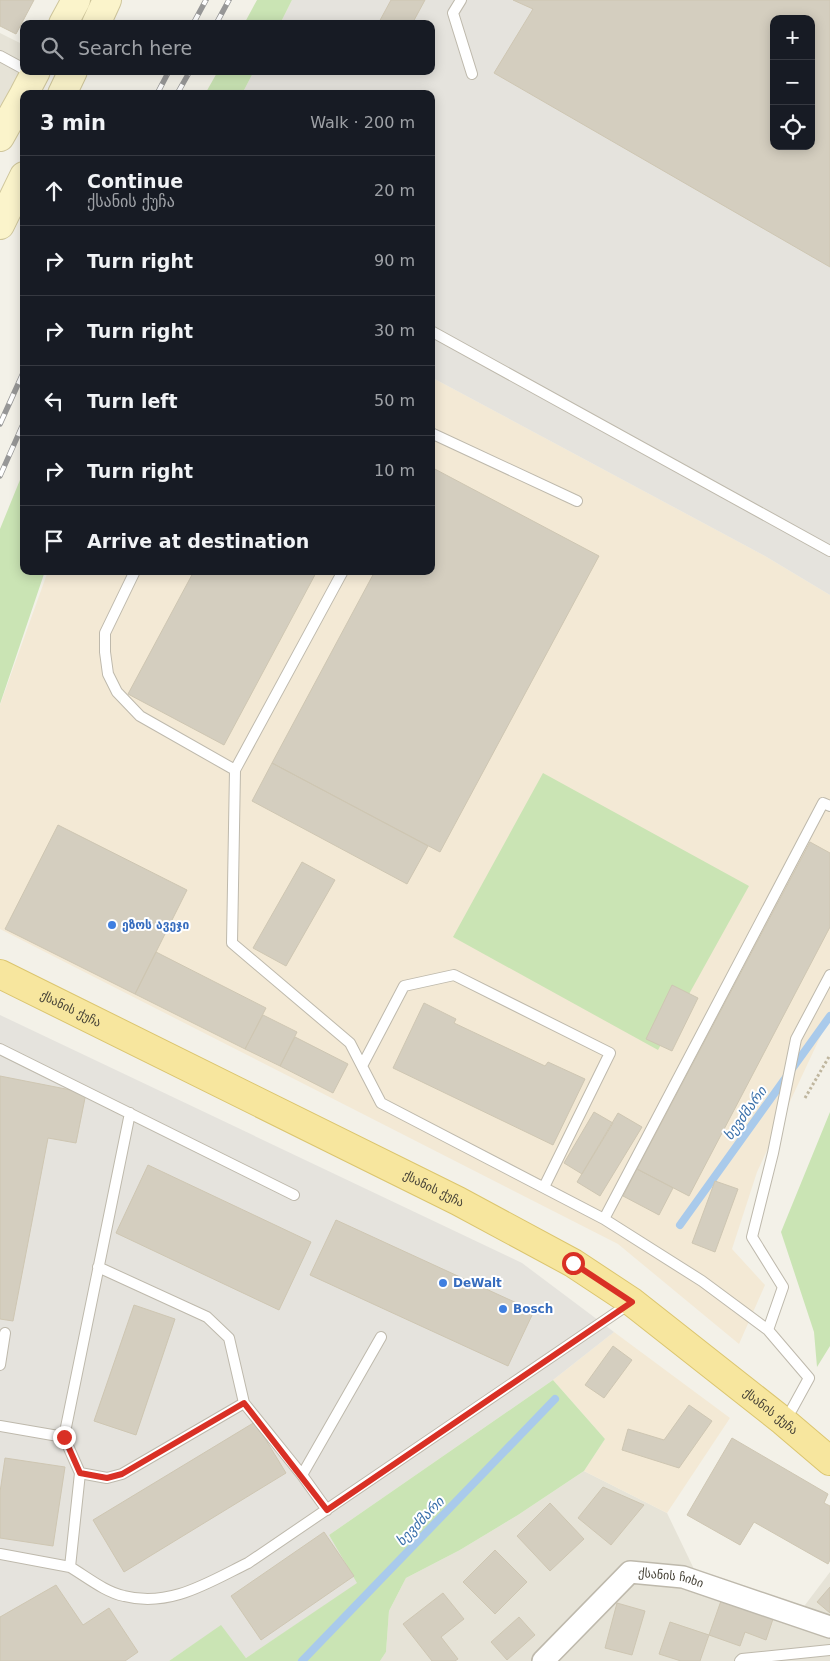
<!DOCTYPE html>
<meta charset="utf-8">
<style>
:root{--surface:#171b24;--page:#20242c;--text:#f1f3f6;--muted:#9ea1a6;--line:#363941}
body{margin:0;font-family:"DejaVu Sans","Noto Sans Georgian",sans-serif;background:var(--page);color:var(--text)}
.controls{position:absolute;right:15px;top:15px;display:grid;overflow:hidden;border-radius:10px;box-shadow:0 2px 12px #0003}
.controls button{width:45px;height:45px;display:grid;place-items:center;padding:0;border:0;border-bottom:1px solid var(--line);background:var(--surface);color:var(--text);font:25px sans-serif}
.stop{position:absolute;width:15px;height:15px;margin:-11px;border:4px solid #d93025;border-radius:50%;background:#fff}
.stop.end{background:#d93025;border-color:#fff;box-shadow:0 1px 5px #0008}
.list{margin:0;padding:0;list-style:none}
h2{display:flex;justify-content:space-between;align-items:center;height:65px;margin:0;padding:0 20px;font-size:21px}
h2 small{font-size:16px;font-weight:400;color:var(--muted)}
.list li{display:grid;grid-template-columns:32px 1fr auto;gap:15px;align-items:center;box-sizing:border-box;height:70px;padding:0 20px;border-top:1px solid var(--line)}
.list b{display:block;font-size:19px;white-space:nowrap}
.list p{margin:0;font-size:16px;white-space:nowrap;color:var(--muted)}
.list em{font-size:16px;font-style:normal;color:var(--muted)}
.icon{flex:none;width:28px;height:28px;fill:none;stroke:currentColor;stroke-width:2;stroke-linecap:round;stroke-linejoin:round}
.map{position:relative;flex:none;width:830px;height:1661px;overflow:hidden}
.search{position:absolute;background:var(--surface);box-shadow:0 2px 12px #0003;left:20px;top:20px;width:415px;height:55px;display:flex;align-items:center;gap:12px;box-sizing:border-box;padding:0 18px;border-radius:10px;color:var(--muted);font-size:19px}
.panel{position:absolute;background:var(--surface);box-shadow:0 2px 12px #0003;left:20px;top:90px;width:415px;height:485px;border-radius:10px}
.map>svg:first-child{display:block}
</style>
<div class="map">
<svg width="830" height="1661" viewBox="0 0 830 1661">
<rect width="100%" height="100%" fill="#f3f1e8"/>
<path fill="#e6e3d7" d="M0,33l24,12v25l-24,42z
M584,1471l83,42 27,56 108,40 28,-37v89h-450l6,-9 3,-41 17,-33 54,-28 58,-35z"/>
<path fill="#f3e9d5" d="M431,377l334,179 65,39v421l-73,156 -25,77 33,36 -26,59 -121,-100 -618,-315v-224l48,-134h383z
M614,1332l116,86 -63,95 -83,-42 21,-32 -52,-59z"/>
<path fill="#e5e3dd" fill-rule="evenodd" d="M292,0h538v595l-65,-39 -334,-179v-283h-189l12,-23h177v-47h-151zM774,19h37v127h-37z
M0,1015l522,248 92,69 -61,48 -224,155 29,48 -112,75 -25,-32 -52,35h-169z"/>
<path fill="#cae4b4" d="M257,0h35l-12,24h-36z
M218,71h36l-12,23h-37z
M24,470v101h21l-45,133v-175z
M543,773l206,113 -91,164 -205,-113z
M830,1112v234l-13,21 -3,-35 -33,-100z
M553,1380l52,59 -21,32 -66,44 -58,35 -54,28 -17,33 -3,41 -6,9h-211l52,-36 25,33 111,-75 -28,-48z"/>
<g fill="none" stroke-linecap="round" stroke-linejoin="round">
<path stroke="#a9caeb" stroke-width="8" d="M680,1225l150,-209
M302,1661l253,-262"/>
</g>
<path fill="#d4cebf" stroke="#cec6b2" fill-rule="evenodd" d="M0,0h34l-18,34 -16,-8z
M391,0h34l-13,24h-34z
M513,0h317v267l-336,-194 39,-64zM774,19h37v127h-37z
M431,467l168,89 -159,296 -168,-89 103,-192h56z
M194,571h123l-93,174 -96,-51z
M272,763l156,83 -21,38 -155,-83z
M58,825l129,65 -52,104 -130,-65z
M810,842l20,11v74l-141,269 -52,-27z
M302,862l33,18 -49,86 -33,-18z
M156,952l110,56 -21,41 -110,-55z
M672,985l26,13 -26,53 -26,-12z
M424,1003l32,16 -2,4 91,43 3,-4 37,17 -32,66 -160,-77z
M263,1015l34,17 -17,34 -35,-17z
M295,1037l53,27 -15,29 -53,-27z
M0,1076l86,17 -10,50 -28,-5 -35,183 -13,-2z
M594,1112l19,11 -31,51 -18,-11z
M618,1113l24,14 -42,69 -23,-14z
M148,1165l163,77 -32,68 -163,-77z
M637,1169l36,19 -14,27 -36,-19z
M715,1181l23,8 -23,63 -23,-9z
M336,1220l198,91 -26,55 -198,-91z
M134,1305l41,14 -39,116 -42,-14z
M613,1346l19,14 -28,38 -19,-13z
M689,1405l23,16 -33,47 -57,-18 6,-21 36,11z
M255,1422l31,51 -162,99 -31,-52z
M732,1438l96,56 -4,9 6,3v54l-2,4 -74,-42 -14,23 -53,-30z
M5,1458l60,9 -12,79 -53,-8v-46z
M603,1487l41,18 -33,40 -33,-27z
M550,1503l34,36 -34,32 -33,-35z
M324,1532l30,44 -93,64 -30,-44z
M495,1550l32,32 -32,32 -32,-32z
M56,1585l27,40 26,-17 29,44 -13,9h-125v-44z
M830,1587v26l-13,-11z
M443,1593l21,26 -23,18 17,22 -3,2h-23l-29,-37z
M722,1598l52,18 -8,24 -21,-8 -5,14 -31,-11z
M617,1603l28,8 -13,44 -27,-7z
M519,1617l16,18 -28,25 -16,-18z
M670,1622l39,13 -9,26h-19l-22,-7z"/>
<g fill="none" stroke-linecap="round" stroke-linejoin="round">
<defs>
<path id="service" d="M461,0l-8,13 19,61
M0,56l24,13
M431,331l399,220
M431,433l146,68
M135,571l-30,62v19l3,22 9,18 23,24 95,54 -3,173 118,100 31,60 223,116 98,62 66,49
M235,770l108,-199
M0,1049l294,146
M362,1066l42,-80 50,-11 156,78 -66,134
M130,1113l-66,324 16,36 -10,94c17,10 35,25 54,29 46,12 85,-14 124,-33l381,-259
M604,1219l219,-416 7,3
M98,1267l109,50 22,21 15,65
M0,1365l5,-32
M783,1421l9,-12 17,-31 -41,-48 15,-43 -31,-50 21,-84 23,-114 34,-64
M0,1426l64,11
M80,1473l27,5 15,-4 122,-71 58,72 25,35
M302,1475l79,-138
M0,1554l70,13
M740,1661l2,-2 88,-9"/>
<g id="minor">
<path id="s1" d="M543,1661l87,-89 53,5 147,50"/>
</g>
<path id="secondary" d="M63,24l13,-24
M96,24l11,-24
M24,94l12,-23
M62,94l11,-23
M0,137l24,-43
M0,225l24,-49"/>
<g id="primary">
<path id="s2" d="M0,974l458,227 115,62 59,39 151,119 47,40"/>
</g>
</defs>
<use href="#service" stroke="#beb9ac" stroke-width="12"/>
<use href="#minor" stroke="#beb9ac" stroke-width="24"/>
<use href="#secondary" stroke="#cfc69b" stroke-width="30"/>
<use href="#primary" stroke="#dbc56e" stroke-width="30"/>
<path stroke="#bfb69e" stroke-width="3" stroke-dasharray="2.5 2.5" stroke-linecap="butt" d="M805,1098l25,-43"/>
<use href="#service" stroke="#fff" stroke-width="10"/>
<use href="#minor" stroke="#fff" stroke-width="21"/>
<use href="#secondary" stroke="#fbf4cb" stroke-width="28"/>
<use href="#primary" stroke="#f7e69e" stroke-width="28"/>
<defs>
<path id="rail" d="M193,24l13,-24
M216,24l13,-24
M157,94l12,-23
M177,94l13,-23
M0,424l24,-53
M0,476l24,-54"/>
</defs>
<use href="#rail" stroke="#979797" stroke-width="5.5"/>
<use href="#rail" stroke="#fff" stroke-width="4" stroke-dasharray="11" stroke-linecap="butt"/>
</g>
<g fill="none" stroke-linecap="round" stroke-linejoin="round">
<path stroke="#d93025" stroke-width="6" d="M64,1437l16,36 27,5 15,-4 122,-71 83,107 305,-208 -59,-39"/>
</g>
<g fill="#3f7fe0" stroke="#fff" stroke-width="2">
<circle cx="112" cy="925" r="5"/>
<circle cx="443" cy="1283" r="5"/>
<circle cx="503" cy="1309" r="5"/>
</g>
<g text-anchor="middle" stroke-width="4" stroke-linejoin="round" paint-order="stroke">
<g font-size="12" font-weight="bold" fill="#366cbe" stroke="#fff" text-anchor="start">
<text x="122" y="929">ეზოს ავეჯი</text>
<text x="453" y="1287">DeWalt</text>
<text x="513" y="1313">Bosch</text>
</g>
<g font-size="12" fill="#464237" stroke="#fff">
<text dy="4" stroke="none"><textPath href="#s2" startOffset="79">ქსანის ქუჩა</textPath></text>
<text dy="4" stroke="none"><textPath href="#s2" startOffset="484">ქსანის ქუჩა</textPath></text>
<text dy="4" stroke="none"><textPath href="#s2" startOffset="889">ქსანის ქუჩა</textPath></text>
<text dy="4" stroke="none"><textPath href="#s1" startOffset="166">ქსანის ჩიხი</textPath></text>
</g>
<g font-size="14" font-style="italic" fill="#386faa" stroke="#fff">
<text transform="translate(745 1113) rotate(-54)" y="5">ხევძმარი</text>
<text transform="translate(420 1521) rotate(-46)" y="5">ხევძმარი</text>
</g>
</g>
</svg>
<div class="controls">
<button>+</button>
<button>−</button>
<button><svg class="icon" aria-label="locate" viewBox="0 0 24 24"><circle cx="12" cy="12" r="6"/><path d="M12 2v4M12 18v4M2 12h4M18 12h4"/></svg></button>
</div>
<div class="stop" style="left:573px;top:1263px"></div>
<div class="stop end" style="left:64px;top:1437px"></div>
<div class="search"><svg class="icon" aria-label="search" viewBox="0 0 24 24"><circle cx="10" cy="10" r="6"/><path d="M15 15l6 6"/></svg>Search here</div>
<section class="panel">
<h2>3 min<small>Walk · 200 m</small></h2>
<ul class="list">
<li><svg class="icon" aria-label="ahead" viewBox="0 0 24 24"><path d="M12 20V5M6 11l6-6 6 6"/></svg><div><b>Continue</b><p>ქსანის ქუჩა</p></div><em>20 m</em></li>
<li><svg class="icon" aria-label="right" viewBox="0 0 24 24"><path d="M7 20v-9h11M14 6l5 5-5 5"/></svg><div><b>Turn right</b></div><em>90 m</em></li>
<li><svg class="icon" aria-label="right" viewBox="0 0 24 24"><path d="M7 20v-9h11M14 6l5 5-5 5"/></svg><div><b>Turn right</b></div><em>30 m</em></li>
<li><svg class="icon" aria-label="left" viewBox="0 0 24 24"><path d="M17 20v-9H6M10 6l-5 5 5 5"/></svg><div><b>Turn left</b></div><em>50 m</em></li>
<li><svg class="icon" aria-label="right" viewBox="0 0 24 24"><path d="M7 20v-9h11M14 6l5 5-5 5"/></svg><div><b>Turn right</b></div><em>10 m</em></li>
<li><svg class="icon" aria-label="arrive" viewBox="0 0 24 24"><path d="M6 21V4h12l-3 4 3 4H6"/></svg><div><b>Arrive at destination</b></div></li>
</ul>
</section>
</div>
